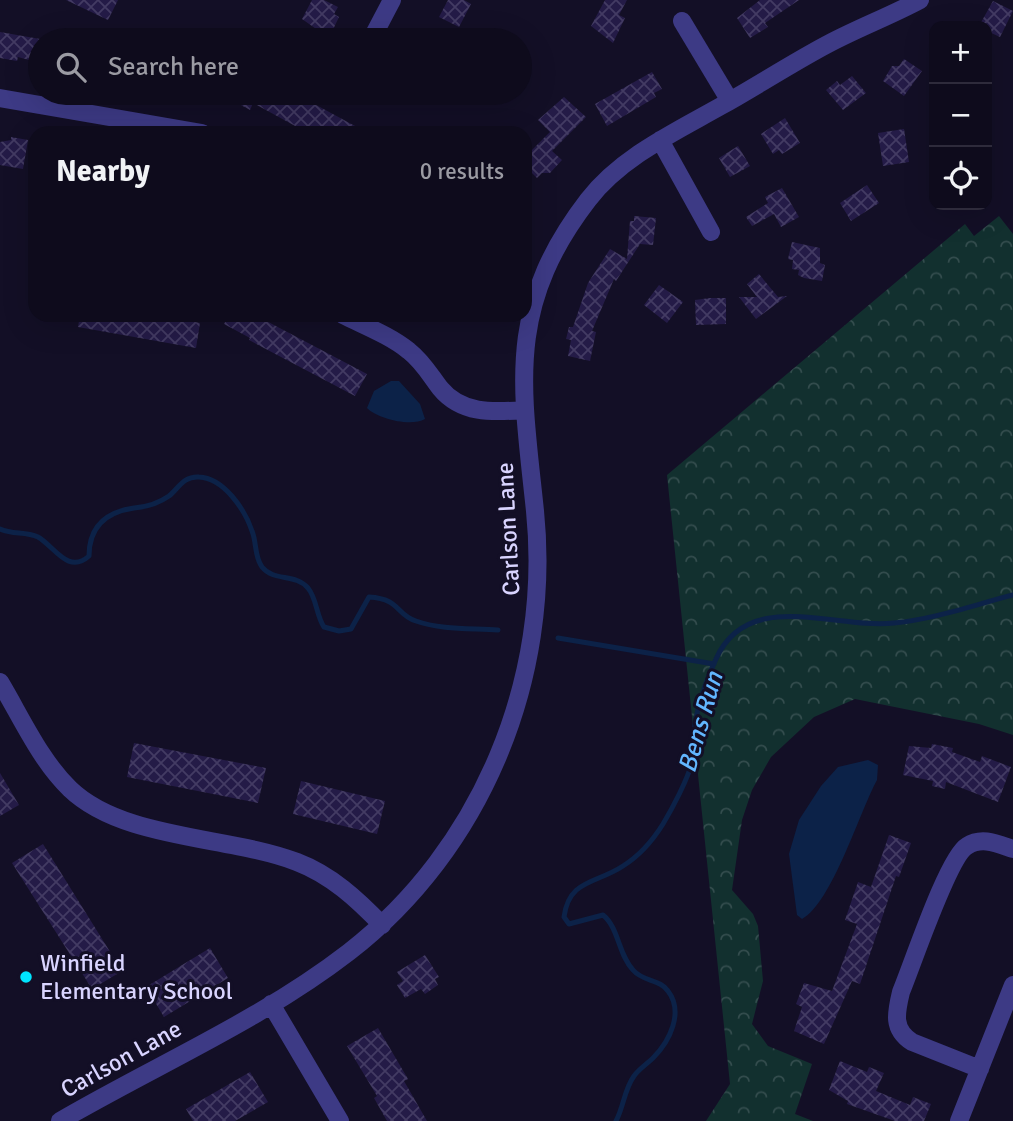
<!DOCTYPE html>
<meta charset="utf-8">
<style>
:root{--surface:#0e0b1c;--page:#171425;--text:#f1f3f6;--muted:#9b9ba3;--line:#2e2b3b}
body{margin:0;font-family:Signika,sans-serif;background:var(--page);color:var(--text)}
.controls{position:absolute;right:21px;top:21px;display:grid;overflow:hidden;border-radius:14px;box-shadow:0 7px 28px #0002}
.controls button{width:63px;height:63px;display:grid;place-items:center;padding:0;border:0;border-bottom:2px solid var(--line);background:var(--surface);color:var(--text);font:35px sans-serif}
.list{margin:0;padding:0;list-style:none}
h2{display:flex;justify-content:space-between;align-items:center;height:91px;margin:0;padding:0 28px;font-size:30px}
h2 small{font-size:23px;font-weight:400;color:var(--muted)}
.icon{flex:none;width:38px;height:38px;fill:none;stroke:currentColor;stroke-width:2;stroke-linecap:round;stroke-linejoin:round}
.map{position:relative;flex:none;width:1013px;height:1121px;overflow:hidden}
.search{position:absolute;background:var(--surface);box-shadow:0 7px 28px #0002;left:28px;top:28px;width:504px;height:77px;display:flex;align-items:center;gap:18px;box-sizing:border-box;padding:0 24px;border-radius:38px;color:var(--muted);font-size:26px}
.panel{position:absolute;background:var(--surface);box-shadow:0 7px 28px #0002;left:28px;top:126px;width:504px;height:196px;border-radius:21px}
.map>svg:first-child{display:block}
</style>
<div class="map">
<svg width="1013" height="1121" viewBox="0 0 1013 1121">
<defs>
<pattern id="forest-crowns" width="20" height="18" patternUnits="userSpaceOnUse" patternTransform="scale(1.75)"><rect width="20" height="18" fill="#12302f"/><path d="M2 6a3 3 0 1 1 6 0M12 15a3 3 0 1 1 6 0" fill="none" stroke="#344d4e"/></pattern>
<pattern id="building-cross-hatch" width="8" height="8" patternUnits="userSpaceOnUse" patternTransform="scale(1.75)"><rect width="8" height="8" fill="#241b47"/><path d="M0 0l8 8M0 8l8-8" fill="none" stroke="#433b63"/></pattern>
</defs>
<rect width="100%" height="100%" fill="#130f26"/>
<path fill="url(#forest-crowns)" d="M999,216l14,18v501l-34,-11 -124,-25 -41,18 -43,40 -19,33 -10,30 -10,70 21,24 5,12 5,55 -11,43 16,22 44,18 -17,50 18,7h-107l24,-37 -63,-609 298,-251 9,12z"/>
<path fill="#0c2248" d="M391,381h8l21,23 5,15c-14,8 -47,0 -58,-11l7,-17z
M868,760l10,5 -1,15c-18,33 -45,123 -75,139l-5,-4 -8,-61 10,-34 22,-34 17,-19z"/>
<g fill="none" stroke-linecap="round" stroke-linejoin="round">
<path stroke="#0c2248" stroke-width="5" d="M0,529c13,6 25,2 38,8 16,9 30,38 51,19 0,-30 17,-44 45,-48 12,-1 25,-5 35,-12 10,-8 14,-20 30,-19 25,1 46,33 53,54 5,12 2,25 10,36 12,15 33,6 46,21 9,11 8,27 16,39l15,4 12,-2 18,-32c32,2 26,17 47,24 25,9 56,7 82,9
M558,638l156,26
M616,1121c8,-15 8,-31 18,-45 5,-7 13,-12 19,-18 17,-17 31,-46 15,-67 -8,-12 -25,-9 -35,-21 -15,-16 -14,-42 -30,-55l-34,9 -5,-7c5,-38 32,-33 59,-51 16,-10 30,-26 40,-42 9,-15 25,-45 29,-62 4,-12 2,-25 3,-37 3,-22 12,-46 21,-66 32,-72 121,-29 178,-36 41,-4 80,-18 119,-28"/>
</g>
<path fill="url(#building-cross-hatch)" d="M66,0h52l-10,20z
M312,0h12l14,7 -4,7 5,3 -10,21 -27,-19z
M448,0h16l7,4 -12,23 -20,-10z
M605,0h22l-8,15 6,3 -12,25 -22,-17z
M760,0h39l-34,23 3,4 -18,11 -13,-20z
M993,1l20,10 -13,26 -13,-6v-5h-8z
M0,32l40,7v24l-22,-6 -1,4 -17,-3z
M904,59l18,12 -18,25 -21,-15 9,-15h7z
M652,72l10,17 -8,4 2,4 -49,29 -12,-22z
M852,76l14,17 -23,17 -17,-20 11,-9 3,4z
M219,93h75l74,40h-60l-55,-30 -3,7z
M564,97l22,20 -34,34 10,9 -12,13h-8l-5,5 -12,-12v-9l25,-25 -12,-12z
M785,118l15,25 -18,11 -3,-4 -6,4 -12,-20z
M904,129l5,33 -26,4 -5,-33z
M11,137l17,3 -5,29 -23,-4v-23l11,-2z
M738,146l12,20 -20,11 -11,-19z
M867,185l12,18 -28,18 -11,-18z
M782,188l17,29 -18,10 -7,-13 -22,12 -6,-9 22,-14 -3,-6z
M634,216l22,2 -3,27 -13,-1 -24,37 -2,-2 -22,52 4,1 -6,29 -22,-5 3,-16 -5,-1 3,-12h4l15,-44 22,-34 17,10 3,-38h4z
M792,242l28,6v15l5,2 -3,16 -18,-3 -6,-3 1,-5 -7,-1 1,-9 -5,-1z
M759,274l19,23 9,-1 -31,23 -17,-22h18l-10,-13z
M659,285l24,17 -16,21 -23,-18z
M710,298h16v26l-30,1 -1,-25z
M80,315h81l39,8 -4,25 -118,-21z
M229,315h26l112,59 -12,22 -106,-56 1,-2 -26,-14z
M134,743l132,25 -8,35 -131,-26z
M932,744l21,4 -1,4 28,10 2,-6 29,11 -13,35 -52,-20 -1,7 -13,-3 1,-5 -30,-6 6,-29 22,2z
M0,773l19,32 -19,11z
M301,781l84,20 -8,33 -84,-20z
M889,835l22,8 -12,34 -3,-1 -36,108 -8,-3 -28,63 -30,-13 8,-24 -6,-3 8,-21 28,8 25,-67 -12,-4 13,-38 13,5z
M43,844l79,127 -30,18 -80,-126z
M210,948l18,30 -64,39 -18,-30z
M425,955l14,22 -4,2 3,6 -13,9 -4,-5 -16,9 -8,-13 6,-4 -6,-9z
M378,1028l30,51 -4,2 23,40h-40l-13,-23 3,-2 -30,-50z
M840,1061l27,11 2,-5 15,6 -8,18 34,14 3,-8 18,7 -7,17h-29l-48,-17 1,-3 -19,-11z
M250,1072l18,30 -33,19h-42l-7,-12z"/>
<g fill="none" stroke-linecap="round" stroke-linejoin="round">
<path stroke="#3d3a85" stroke-width="18" d="M682,21l48,80
M371,40l21,-40
M0,98l202,35
M660,140l51,92
M343,315c22,11 48,21 66,36 14,11 21,24 31,37 22,27 54,24 85,22
M0,682c21,35 40,78 70,107 53,51 160,47 227,73 34,13 60,37 85,63
M271,1004l69,117
M980,1069l-68,-27c-20,-13 -16,-29 -11,-50 11,-26 47,-135 66,-146 15,-10 31,-2 46,3
M60,1121c96,-56 201,-101 289,-169 133,-103 203,-274 186,-441 -13,-125 -30,-203 53,-311 33,-43 87,-68 133,-94 36,-20 71,-43 107,-62 30,-16 62,-28 92,-44
M959,1121l54,-136"/>
</g>
<circle fill="#00e5ff" stroke="#130f26" stroke-width="2.5" cx="26" cy="977" r="7"/>
<g text-anchor="middle" stroke-width="6" stroke-linejoin="round" paint-order="stroke">
<g font-size="24" fill="#d9d4ff" stroke="#130f26">
<text transform="translate(508 529) rotate(-93)" y="8">Carlson Lane</text>
<text transform="translate(121 1059) rotate(-29)" y="8">Carlson Lane</text>
</g>
<g font-size="24" fill="#d9d4ff" stroke="#130f26" text-anchor="start">
<text x="40" y="971">Winfield<tspan x="40" dy="28">Elementary School</tspan></text>
</g>
<g font-size="26" font-style="italic" fill="#62b6ff" stroke="#130f26">
<text transform="translate(700 722) rotate(-74)" y="9">Bens Run</text>
</g>
</g>
</svg>
<div class="controls">
<button>+</button>
<button>−</button>
<button><svg class="icon" aria-label="locate" viewBox="0 0 24 24"><circle cx="12" cy="12" r="6"/><path d="M12 2v4M12 18v4M2 12h4M18 12h4"/></svg></button>
</div>
<div class="search"><svg class="icon" aria-label="search" viewBox="0 0 24 24"><circle cx="10" cy="10" r="6"/><path d="M15 15l6 6"/></svg>Search here</div>
<section class="panel">
<h2>Nearby<small>0 results</small></h2>
<ul class="list">
</ul>
</section>
</div>
